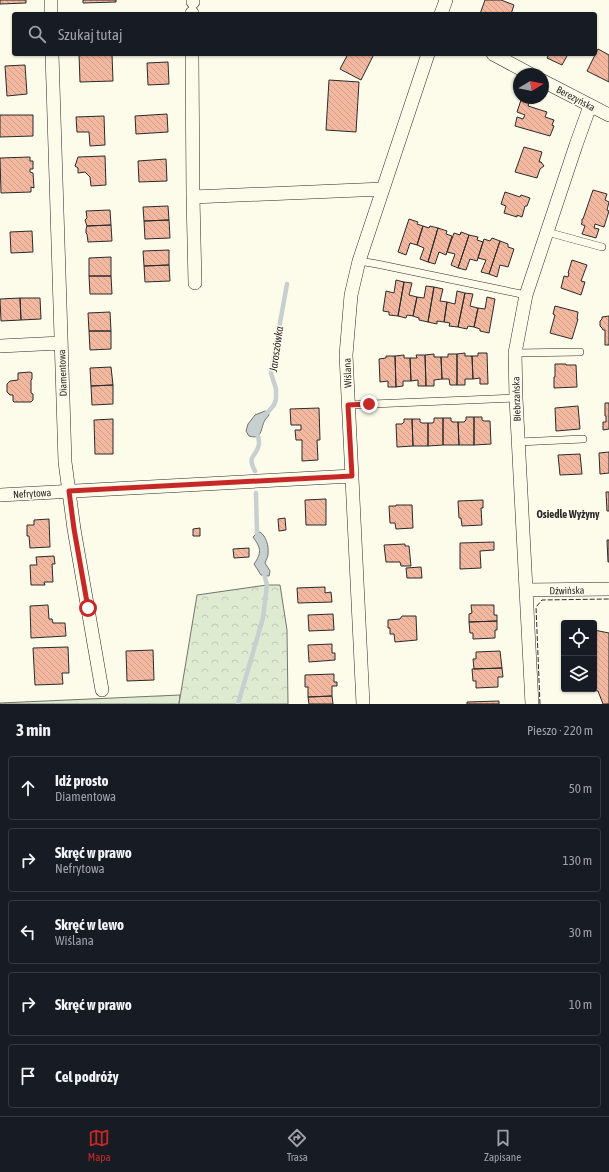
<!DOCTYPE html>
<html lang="pl">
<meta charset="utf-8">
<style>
:root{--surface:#171b24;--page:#242831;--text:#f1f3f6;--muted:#9ea1a6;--line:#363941;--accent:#c62828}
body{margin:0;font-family:"Asap Condensed",sans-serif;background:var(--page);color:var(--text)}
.controls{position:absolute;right:12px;bottom:12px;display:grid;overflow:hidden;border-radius:4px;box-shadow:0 1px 3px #0004}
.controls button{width:36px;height:36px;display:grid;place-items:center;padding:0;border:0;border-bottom:1px solid var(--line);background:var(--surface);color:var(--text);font:20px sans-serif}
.compass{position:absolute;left:513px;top:68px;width:36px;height:36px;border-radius:50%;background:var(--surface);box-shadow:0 1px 3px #0004;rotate:80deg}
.stop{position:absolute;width:12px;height:12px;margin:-9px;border:3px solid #c62828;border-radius:50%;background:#fff}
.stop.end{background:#c62828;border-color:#fff;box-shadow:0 1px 4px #0008}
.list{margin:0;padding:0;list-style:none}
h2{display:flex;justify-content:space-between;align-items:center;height:52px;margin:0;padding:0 16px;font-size:17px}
h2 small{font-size:13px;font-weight:400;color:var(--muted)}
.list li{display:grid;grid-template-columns:26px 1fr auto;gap:12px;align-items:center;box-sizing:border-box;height:64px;margin:0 8px 8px;padding:0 8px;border:1px solid var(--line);border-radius:4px}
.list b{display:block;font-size:15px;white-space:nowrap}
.list p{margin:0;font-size:13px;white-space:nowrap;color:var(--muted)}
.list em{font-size:13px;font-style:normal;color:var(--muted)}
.icon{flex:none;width:22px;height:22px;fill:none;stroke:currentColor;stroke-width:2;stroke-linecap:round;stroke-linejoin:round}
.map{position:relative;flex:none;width:609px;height:704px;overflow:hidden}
.search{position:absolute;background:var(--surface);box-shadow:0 1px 3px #0004;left:12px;right:12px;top:12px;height:44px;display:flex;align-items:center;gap:10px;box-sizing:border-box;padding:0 14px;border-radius:4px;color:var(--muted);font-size:15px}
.sheet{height:412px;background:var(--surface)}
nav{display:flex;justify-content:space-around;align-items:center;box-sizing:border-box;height:56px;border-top:1px solid var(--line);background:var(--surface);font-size:11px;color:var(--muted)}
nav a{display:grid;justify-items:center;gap:2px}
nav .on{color:var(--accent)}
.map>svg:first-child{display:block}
</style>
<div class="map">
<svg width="609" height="704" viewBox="0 0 609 704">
<defs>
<pattern id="grass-tufts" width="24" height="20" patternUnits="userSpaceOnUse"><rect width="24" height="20" fill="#deebd1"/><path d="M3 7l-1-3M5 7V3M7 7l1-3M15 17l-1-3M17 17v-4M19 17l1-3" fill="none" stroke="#bfcab4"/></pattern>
<pattern id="forest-crowns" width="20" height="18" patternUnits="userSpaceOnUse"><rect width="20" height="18" fill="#deebd1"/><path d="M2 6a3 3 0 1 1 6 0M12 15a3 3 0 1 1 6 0" fill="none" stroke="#bfcab4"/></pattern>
<pattern id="building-back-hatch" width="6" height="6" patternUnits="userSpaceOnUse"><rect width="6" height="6" fill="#f2b8a0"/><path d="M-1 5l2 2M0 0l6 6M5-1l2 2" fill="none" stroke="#d09e8a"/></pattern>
</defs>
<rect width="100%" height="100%" fill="#fdfbea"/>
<path fill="url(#grass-tufts)" stroke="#74746e" d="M180,695l-1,9h-179v-1z"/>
<path fill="url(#forest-crowns)" stroke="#74746e" d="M267,585h13l7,45 1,74h-109l18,-109z"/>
<path fill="#c7d0d0" stroke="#74746e" d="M265,411l3,1 1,3c-1,2 -3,3 -4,5 -5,9 -2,20 -16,16l-3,-5 2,-7 7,-9z
M260,532c6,4 9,14 8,22 0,3 -2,6 -3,9l5,8 -1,5 -8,-1 -7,-11c8,-11 7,-16 -1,-27l4,-4z"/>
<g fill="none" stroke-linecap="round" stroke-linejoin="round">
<path stroke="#c7d0d0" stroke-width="4.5" d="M264,415l4,-3 6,-7 2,-6v-10l-5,-16 16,-89
M255,471c-9,-17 2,-13 4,-27 0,-4 -1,-9 -3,-12
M256,493l1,40 2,4
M238,704l25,-86 4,-33 -4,-15"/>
</g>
<path fill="url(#building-back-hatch)" stroke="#2b2b2b" d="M0,0h26v3l-26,1z
M83,0h33v2l-33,1z
M485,0h16l13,5 -3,9h-31z
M598,49l11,6v27l-22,-11z
M79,54h33l1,27 -33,1z
M348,54h26l-13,26 -21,-11z
M549,54h19l-6,11 -15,-7z
M168,62l1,22 -21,1 -1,-22z
M25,65l2,29 -20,2 -2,-30z
M329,80l30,2 -3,50 -30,-2z
M521,100l8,2 -1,4 19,6 -2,5 9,3 -2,5 2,1 -4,10 -35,-10 2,-9 6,2 2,-4 -8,-3z
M167,114l1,18 -32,2 -1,-18z
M0,115h33v21l-33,1z
M104,116l1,29 -15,1 -1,-14h-12l-1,-15z
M524,147l18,5 -3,10h2l3,4 -4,3 -3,9 -22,-6z
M105,156l1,29 -15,1 -1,-9 -5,-5 -7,1v-5l-3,-2 3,-9z
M30,157v4h3v8h-3v3l3,1 1,15 -3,-1v5l-30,1 -1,-35z
M166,159l1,22 -28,1 -1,-21z
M593,190l14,4 -2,6 4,2 -2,8 2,1 -5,16 -9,-3 -1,4 5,1 -3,9 -14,-4 3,-8 -4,-2 1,-1v-4h1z
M505,192l15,5 1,-2 9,3 -3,8h-2l-3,11 -5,-2v2l-13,-4 2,-7 -5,-2z
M168,206l1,14 -25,1 -1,-14z
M110,210l1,15 -24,1 -2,-6 2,-2 -1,-7z
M409,219l9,3 -1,2 6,2 -6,19 -7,-2 -4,12 -8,-3z
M169,220l1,18 -25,1 -1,-18z
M111,225l1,16 -24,1 -1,-8 -1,-1v-4l1,-3z
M423,226l6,2 1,-2 8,2 -10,34 -8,-3 4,-11 -7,-3z
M438,228l9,3 -1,3 6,2 -6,19 -7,-3 -4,12 -7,-2z
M32,231l1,21 -22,1 -1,-21z
M461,232l8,3 -11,33 -7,-3 4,-11 -8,-2 7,-19 6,2z
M469,235l9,2 -1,3 6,2 -6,19 -7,-2 -4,11 -8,-2z
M492,238l8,3 -11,33 -8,-2 5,-12 -8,-2 6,-19 6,2z
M500,241l8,3v3l6,2 -6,18 -8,-2 -3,12 -8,-3z
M169,250v15l-25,1 -1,-15z
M111,257v19h-22v-18z
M572,260l15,5 -6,16 4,1 -4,13 -20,-7 3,-12 4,1 1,-4h-1z
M169,265l1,16 -25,1 -1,-16z
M89,276h22l1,18h-22z
M396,280l8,2 -6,34 -9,-1v-3l-6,-1 3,-20 8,2z
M404,282l8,1 -3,12 8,2 -4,19 -6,-1 -1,3 -8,-2z
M426,286l8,1 -6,35 -9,-2v-2l-6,-2 4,-19 7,1z
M434,287l9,2 -3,12 7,1 -3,20 -7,-1v3l-9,-2z
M457,291l8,2 -7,34 -9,-1 1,-3 -6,-1 3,-20 8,2z
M465,293l8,1 -3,12 8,2 -4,19 -6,-1 -1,3 -9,-2z
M487,297l8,2 -6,34 -9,-2v-2l-6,-2 4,-19 7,1z
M20,298h20l1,21 -20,1z
M20,298l1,22 -20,1 -1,-22z
M555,306l23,6 -1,7h1l-6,20 -22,-6 5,-18 -2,-1z
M110,312l1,19h-22l-1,-18z
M609,316v29h-4v-15h-2l-1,-2 -2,-2v-5l2,-2v-2z
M89,331h22v18l-21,1z
M465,353v3h7l1,23h-8v6h-8v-31z
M478,353h9l1,31h-8v-6l-7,1 -1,-23h6z
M434,354v3h7l1,22 -8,1v6h-8l-1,-31z
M448,354h9v31h-7l-1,-6h-7l-1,-22h7z
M404,355v3h6l1,23h-8v5l-7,1 -1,-31z
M416,355h9l1,31h-8v-6l-7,1 -1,-23h7z
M386,356h9l1,31h-8v-6l-8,1 -1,-23 7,-1z
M555,364h11v1h10l1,22 -23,1v-11h1z
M111,367l2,18 -22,1 -1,-18z
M30,372l2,1v6l-1,1v13l2,1v6l-2,2h-17l-1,-1v-6h-3l-3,-3v-8l3,-3 8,-1v-7z
M113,385v19l-21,1 -1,-19z
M605,403h4v26l-6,1v-8h3v-6h-1z
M578,406l2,23 -24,2 -1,-23z
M319,408l1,32h-3l1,20 -16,1v-21h-6l-1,-10h6v-5h-10l-1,-16z
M466,417h8v28h-15l-1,-23h6l2,-2z
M474,417h8v3l2,1h6l1,23 -17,1z
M434,418h9v27l-15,1v-23h5l1,-2z
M443,418h8v3l2,1h5l1,23h-16z
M113,419v35h-18l-1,-34z
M404,419h8l1,27 -16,1 -1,-23h6l2,-2z
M412,419h8v3l2,1h6v23h-15z
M609,452v21l-9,1 -1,-21z
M580,454l2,20 -22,1 -2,-20z
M606,492h3v19h-2z
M326,499v26h-20l-1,-25z
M483,500v8h-2l1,17 -20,1 -1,-8h-2l-1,-17z
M396,505h16l1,23 -17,1 -1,-6h-5l-1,-17h7z
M285,518l1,12 -7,1 -1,-12z
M49,519l1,28 -20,1 -1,-12h-2v-11h7v-5z
M200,528v8h-7v-7z
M607,540h2v22h-1z
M494,542v8l-14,1 1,17 -21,1v-26z
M405,544v2h4l2,20h-10l-1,-4h-14l-2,-17z
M249,548v9l-15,1 -1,-9z
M54,556l1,8h-3l1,18h-9l1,3h-14l-1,-20h7l-1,-8z
M421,567l1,11h-15l-1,-10z
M325,587v6l6,-1 1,10 -34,1 -1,-15z
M48,605l1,14h3l1,4h12l1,13 -35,2 -1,-32z
M471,605h23v10h3v6l-28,1v-8l3,-1z
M333,614l1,16 -25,1 -1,-16z
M402,616h14l1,24 -22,2 -1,-8h-4v-6h-2v-8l12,-1z
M497,621v9h-2v8l-22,1v-6h-3l-1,-11z
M594,630l15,3v71h-6l-5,-13 -12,-2h8z
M332,644v9h3v7l-26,2 -1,-17z
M68,647l1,26h-7l1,11 -28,1 -2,-37z
M153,650l1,30 -27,1 -1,-30z
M500,651l2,17 -28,1 -1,-10h3v-7z
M502,668l1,9h-5v10l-22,1v-7h-3l-1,-12z
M334,674v8h3v4h-5v10l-24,1v-10h-3v-12z
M332,696l1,8h-24l-1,-7z
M499,701v3h-32v-2z"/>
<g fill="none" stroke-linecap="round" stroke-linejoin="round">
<defs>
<path id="lane" d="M547,232l55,15
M359,261l18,3 149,31
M515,353l65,-1
M348,405l168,-7
M518,442l65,-3"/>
<path id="street" d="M193,2v-2
M192,13v1
M51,14v-14
M441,14l5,-14
M52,54l13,408 9,67 28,161
M192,54l1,143 2,86
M493,54l37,20
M543,81l66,34
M193,197l190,-8
M0,346l61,-3
M0,495l352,-19
M526,590l83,-1
M363,704l-17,-349 5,-60 8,-34 69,-207
M532,704l-16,-306 -1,-45 11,-58 50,-150 14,-39"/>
</defs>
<use href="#lane" stroke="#2b2b2b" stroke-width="8"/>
<use href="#street" stroke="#2b2b2b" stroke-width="14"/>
<use href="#lane" stroke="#fdfbea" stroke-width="7"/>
<use href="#street" stroke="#fdfbea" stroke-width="13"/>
<path stroke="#2b2b2b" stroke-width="1" stroke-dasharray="5 2" stroke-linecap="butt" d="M540,704l-4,-97 6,-7 67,-1"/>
</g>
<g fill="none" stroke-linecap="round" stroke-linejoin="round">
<path stroke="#c62828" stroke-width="5" d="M88,608l-14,-79 -5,-38 283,-15 -4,-71 21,-1"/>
</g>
<g text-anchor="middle" stroke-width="3" stroke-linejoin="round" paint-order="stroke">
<g font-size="10" fill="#2b2b2b" stroke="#fdfbea">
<text transform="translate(576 98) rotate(28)" y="4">Berezyńska</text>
<text transform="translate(62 373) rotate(-92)" y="4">Diamentowa</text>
<text transform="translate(347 373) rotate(-92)" y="4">Wiślana</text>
<text transform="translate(516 399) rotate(-92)" y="4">Biebrzańska</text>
<text transform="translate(32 493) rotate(-3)" y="4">Nefrytowa</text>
<text transform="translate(567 590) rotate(-1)" y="4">Dźwińska</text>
</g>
<g font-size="11" font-style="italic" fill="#2b2b2b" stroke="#fdfbea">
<text transform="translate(276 349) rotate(-82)" y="4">Jaroszówka</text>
</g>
<g font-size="11" font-weight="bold" fill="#2b2b2b" stroke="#fdfbea">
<text x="568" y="518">Osiedle Wyżyny</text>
</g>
</g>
</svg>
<div class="controls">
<button><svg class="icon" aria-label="locate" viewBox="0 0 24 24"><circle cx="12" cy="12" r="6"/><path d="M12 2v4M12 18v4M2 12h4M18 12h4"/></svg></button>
<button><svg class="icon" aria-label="layers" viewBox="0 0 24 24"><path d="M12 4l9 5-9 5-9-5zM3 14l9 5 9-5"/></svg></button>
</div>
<svg class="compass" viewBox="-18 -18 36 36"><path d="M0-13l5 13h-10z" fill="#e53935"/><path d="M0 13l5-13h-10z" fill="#9ea1a6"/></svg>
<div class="stop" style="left:88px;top:608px"></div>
<div class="stop end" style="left:369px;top:404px"></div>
<div class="search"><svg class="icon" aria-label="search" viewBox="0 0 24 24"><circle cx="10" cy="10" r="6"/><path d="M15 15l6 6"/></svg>Szukaj tutaj</div>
</div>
<section class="sheet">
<h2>3 min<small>Pieszo · 220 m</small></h2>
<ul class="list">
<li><svg class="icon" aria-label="ahead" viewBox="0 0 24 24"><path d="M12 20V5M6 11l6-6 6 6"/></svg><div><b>Idź prosto</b><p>Diamentowa</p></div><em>50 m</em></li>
<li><svg class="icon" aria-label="right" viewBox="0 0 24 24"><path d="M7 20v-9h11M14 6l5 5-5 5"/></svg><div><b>Skręć w prawo</b><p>Nefrytowa</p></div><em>130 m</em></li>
<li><svg class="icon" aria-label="left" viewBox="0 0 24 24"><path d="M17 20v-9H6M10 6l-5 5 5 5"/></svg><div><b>Skręć w lewo</b><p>Wiślana</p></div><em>30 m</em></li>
<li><svg class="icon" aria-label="right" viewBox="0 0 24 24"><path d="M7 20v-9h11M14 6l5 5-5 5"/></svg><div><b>Skręć w prawo</b></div><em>10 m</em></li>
<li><svg class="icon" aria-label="arrive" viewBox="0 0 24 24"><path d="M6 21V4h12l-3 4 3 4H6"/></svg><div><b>Cel podróży</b></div></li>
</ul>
</section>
<nav>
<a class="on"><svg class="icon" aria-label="map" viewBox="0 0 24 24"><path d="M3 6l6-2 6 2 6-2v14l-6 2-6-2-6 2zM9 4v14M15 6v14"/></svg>Mapa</a>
<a><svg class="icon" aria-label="directions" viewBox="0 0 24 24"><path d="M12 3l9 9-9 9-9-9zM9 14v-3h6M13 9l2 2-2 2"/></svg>Trasa</a>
<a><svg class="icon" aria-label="saved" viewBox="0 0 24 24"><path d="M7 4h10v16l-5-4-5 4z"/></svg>Zapisane</a>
</nav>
